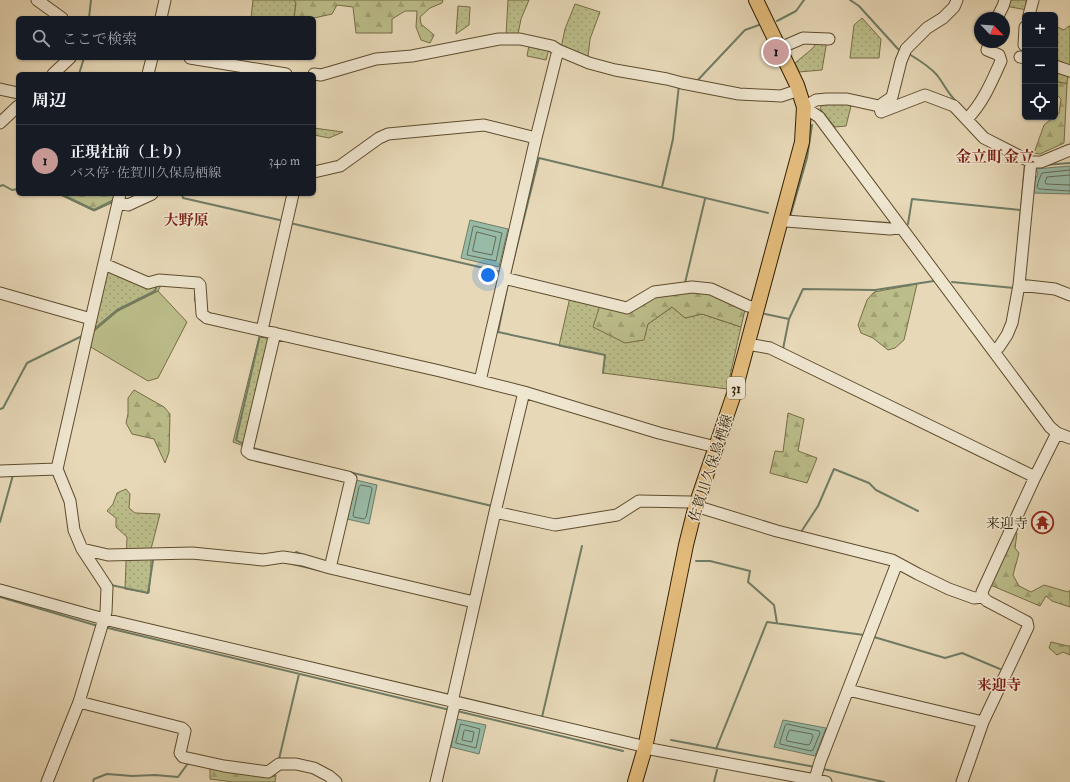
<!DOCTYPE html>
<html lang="ja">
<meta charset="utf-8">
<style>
:root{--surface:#171b24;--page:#20242c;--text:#f1f3f6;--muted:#9ea1a6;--line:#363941;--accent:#c59692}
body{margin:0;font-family:"IM FELL Double Pica","Noto Serif JP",serif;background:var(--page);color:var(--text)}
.controls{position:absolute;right:12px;top:12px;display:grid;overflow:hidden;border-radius:6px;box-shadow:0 1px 3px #0004}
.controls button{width:36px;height:36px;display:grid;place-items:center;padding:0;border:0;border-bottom:1px solid var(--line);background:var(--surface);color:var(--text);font:20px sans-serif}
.compass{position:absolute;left:974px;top:12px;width:36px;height:36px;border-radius:50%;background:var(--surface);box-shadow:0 1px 3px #0004;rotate:115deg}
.you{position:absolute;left:488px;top:275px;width:14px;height:14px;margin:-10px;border:3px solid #fff;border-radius:50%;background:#1a73e8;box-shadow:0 0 0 6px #1a73e833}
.badge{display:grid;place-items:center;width:26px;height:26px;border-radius:50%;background:var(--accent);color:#111;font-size:13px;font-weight:700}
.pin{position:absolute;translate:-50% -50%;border:2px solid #fff;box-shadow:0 1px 4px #0006}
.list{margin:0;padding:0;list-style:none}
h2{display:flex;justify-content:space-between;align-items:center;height:52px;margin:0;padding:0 16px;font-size:17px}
h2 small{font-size:13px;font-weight:400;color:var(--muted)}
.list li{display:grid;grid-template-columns:26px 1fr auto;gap:12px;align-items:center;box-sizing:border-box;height:72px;padding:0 16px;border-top:1px solid var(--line)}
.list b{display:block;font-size:15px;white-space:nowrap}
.list p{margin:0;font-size:13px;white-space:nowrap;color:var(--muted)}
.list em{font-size:13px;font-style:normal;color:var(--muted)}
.icon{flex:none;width:22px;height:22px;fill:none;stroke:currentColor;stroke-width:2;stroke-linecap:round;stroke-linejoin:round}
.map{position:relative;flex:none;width:1070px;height:782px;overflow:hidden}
.search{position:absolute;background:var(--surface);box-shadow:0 1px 3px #0004;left:16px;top:16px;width:300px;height:44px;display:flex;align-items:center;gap:10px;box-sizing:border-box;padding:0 14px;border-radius:6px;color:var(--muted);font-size:15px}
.panel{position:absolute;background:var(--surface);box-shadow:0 1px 3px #0004;left:16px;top:72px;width:300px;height:124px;border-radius:6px}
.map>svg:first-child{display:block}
</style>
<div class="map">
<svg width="1070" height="782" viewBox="0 0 1070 782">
<defs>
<pattern id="grass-dots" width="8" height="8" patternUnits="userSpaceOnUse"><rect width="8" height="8" fill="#bbbd8a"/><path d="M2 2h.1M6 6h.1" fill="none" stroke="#a1a275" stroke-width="1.8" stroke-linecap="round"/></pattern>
<pattern id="forest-firs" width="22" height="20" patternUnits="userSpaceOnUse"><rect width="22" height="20" fill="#bbbd8a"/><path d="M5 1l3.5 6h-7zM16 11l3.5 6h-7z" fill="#a1a275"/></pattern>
</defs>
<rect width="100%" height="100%" fill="#e7d8b7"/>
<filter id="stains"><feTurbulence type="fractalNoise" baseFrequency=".005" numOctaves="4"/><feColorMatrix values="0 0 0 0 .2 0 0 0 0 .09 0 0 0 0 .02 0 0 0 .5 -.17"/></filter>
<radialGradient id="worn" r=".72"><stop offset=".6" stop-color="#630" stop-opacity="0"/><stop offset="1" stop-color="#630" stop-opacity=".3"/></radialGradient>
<path fill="url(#grass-dots)" stroke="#766d46" d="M253,0h41l2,3 -2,15h-43z
M508,0h21l-8,19 -3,15 -12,1z
M1007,0h24l-4,10 -22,-4z
M575,4l25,8 -10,27 -2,18 -27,-9 4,-19z
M458,6l12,1 -1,18 -13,9z
M862,18l19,21 -2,19h-29l4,-33z
M1055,26l9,4 5,-4h1v47h-2l-1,11 -12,-3z
M819,40h8l-5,30 -23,2 -4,-9 17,-14z
M529,45l20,4 -3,11 -19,-4z
M823,102h29l-6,24 -11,1 -15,-18z
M314,128l29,4 -14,6 -15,-3z
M106,269l55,16 -3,6 -40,20 -26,22z
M570,297l30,8 48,19 24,-17 13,11 17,-4 39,13 -14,62 -124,-16 2,-18 -46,-9z
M259,337l12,2 -25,108 -13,-5z
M126,489l4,5 -1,14 6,5 25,1 -9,35v22l-2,22 -24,-4 2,-52 -11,-10v-9l-9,-7 6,-7 4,-11z"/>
<path fill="url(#forest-firs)" stroke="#766d46" d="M294,0h149l-1,3 -12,5 -10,9 1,7 13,11 -4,8 -9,-3 -5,-13 1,-16h-12l-13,8v14h-36l-3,-26 -16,-2 -5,9 -18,4h-20l2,-15z
M1055,81l12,3 -3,59 -24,11 -6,-1 10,-28 15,-12 2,-14 -6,-6z
M58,194h60l-2,7 -22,10z
M917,284l-13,56 -9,8 -7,2 -15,-12 -12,-5 -3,-8 9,-25 7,-8z
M691,290l19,2 35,18 -4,17 -39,-13 -17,4 -13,-11 -24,17 -4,16 -19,3 -32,-16 7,-22 29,6 25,-17z
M134,390l30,17 6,7 -1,38 -4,11 -11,-24 -22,-5 -6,-11 2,-9v-16z
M788,413l16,6 -6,32 19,7 -10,25 -37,-10 5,-22 8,1z
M1013,530l4,3 -2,15 4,5 -6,22 6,11 12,6 13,-7 24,7 2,-2v17l-18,-6 -6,-5 -6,10 -52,-22z
M1051,642l17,4h2v9l-7,-3 -6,3 -8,-7z
M210,766l66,9 -1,7h-42l-23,-3z"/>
<path fill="#bbbd8a" stroke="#766d46" d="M158,291l29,31 -29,56 -10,3 -59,-35 3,-13 26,-22z"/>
<path fill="#98bba8" stroke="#6f7c65" d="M1070,166v28l-37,-1 1,-16h3l1,-5 -3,-1v-2z
M470,220l38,9 -9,38 -38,-9z
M356,480l21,5 -8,39 -22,-5z
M457,719l29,6 -7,29 -28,-7z
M783,720l43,8 -11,28 -41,-9z"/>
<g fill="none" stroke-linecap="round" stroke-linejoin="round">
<path stroke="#646c54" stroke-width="1" d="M1070,170l-28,3c-2,4 -4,9 -5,14l2,2 31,2
M1070,175l-23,2 -2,5 1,2 24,1
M474,226l28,7 -6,28 -29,-6 6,-28z
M477,232l19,5 -4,18 -19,-4z
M361,485l10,2 1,2 -6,28 -2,2 -10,-2 -1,-2 6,-28z
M461,724l19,5 -4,19 -20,-5z
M787,724l32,7 1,2 -7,17 -2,1 -31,-7v-2l5,-16z
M465,730l9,2 -2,10 -10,-2 2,-9z
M790,730l22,4 1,2 -3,8 -2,1 -21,-4 -1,-2 3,-8z"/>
<path stroke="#6f7c65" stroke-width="2" d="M850,0l9,6 39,43 3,2
M89,18l2,-18
M777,21l19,-10 8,-11
M909,54c10,6 20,12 28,21 7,9 11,19 19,26
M79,74l5,-16
M696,82l49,-52 14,-5
M1045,165l25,-2
M0,186l3,-1 9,5 6,-1
M662,187l11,-48 6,-54
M61,194l33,16 20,-10
M182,194l1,4 101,23
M791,217h-1l17,-59 5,-33
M856,221l34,2
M290,223l211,49
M908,224l4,-25 108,11
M1018,242l7,-79
M510,274l29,-116 229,55
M952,282l62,6
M508,283l-10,49 107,23 -2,18
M685,283l20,-84
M195,294v6l1,3
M765,314l24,5 -6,30 2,1
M789,319l14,-30 72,1 59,-9
M92,331l25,-21 38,-19 2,-6
M0,409l3,-1 24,-45 55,-27
M245,445l-9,-5 24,-105
M253,448l53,14
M349,472l143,34
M0,522l13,-47
M801,532l17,-26 16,-37 35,14 7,7 42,21
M296,552l8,3
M696,561h14l40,10 -2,11 26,23 3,18
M288,563l34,8
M110,584l1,1 37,8 5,-33
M0,597l98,29
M104,627l346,83
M874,637l71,21 17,-5 38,16
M457,711l166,40
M542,717l40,-171
M671,740l144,27
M716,749l51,-127 97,13
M279,759l20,-85
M823,769l61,13
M270,776h4l2,-4
M93,782l1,-3 13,-5 25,2 23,-1 23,2 11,-15
M714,782l3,-12"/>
<defs>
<path id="minor" d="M37,0l25,18
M957,0l-3,7 -11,11 -16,10 -21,21 -5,12 -9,36 -13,9 -32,-7h-20l-11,1 -12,7 15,10 231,310 7,6 13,5
M1029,15l4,-15
M161,18l4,-18
M997,18l6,-12 2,-6
M1024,45l1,-18
M780,48l23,-10 26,1
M1020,57l5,1
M190,58l96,16
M1055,66l15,5
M53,74l17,-16
M148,74l4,-16
M314,74l7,1 55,-16 36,-3 87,-17h21l32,7 6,4 31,13 26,7 52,9 15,4 57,11 42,2 18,-6
M0,89l18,4
M879,106l2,6 44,-17 29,11 30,32 47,24h10l29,-12
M967,119c16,-16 25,-38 34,-58l-2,-6 -12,-5 3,-8
M0,123l18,-17
M314,172l26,-6 39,-28 9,-4 96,-9 52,13
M118,203l10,2 24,-11
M781,220l5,1 104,8 11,-2
M104,264l44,19 11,-3 39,3 2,2 2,29 5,4 233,53 84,21 135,41 57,14
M504,278l123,30 27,-16 38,-5 19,2 37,17 9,2
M1019,285l36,4 15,6
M0,293l91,26
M262,330l31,-136
M275,333l-28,118 4,3 97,23 3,2 -21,89
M747,344l23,4 265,129
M994,351l5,-4 8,-12 5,-12 7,-38 12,-123
M480,381l56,-243 22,-88
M0,471l57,-2
M495,512l60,13 62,-10 22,-14 51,1 12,6 75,23 115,29 26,14 31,15 25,9 9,-1
M82,549l26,6 84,-2 71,7 20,-3 20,3 27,8 144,34
M0,590l104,29 534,126 7,3 181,34
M848,690l135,32
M79,702l103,26 3,3 -5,22 3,4 41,9 44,6 11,-8h17l18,4 15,8 7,6
M452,702l43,-190 29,-120
M47,782l32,-80 27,-90 1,-25 -25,-38 -8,-19 -4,-29 -13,-32 34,-150 29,-125
M436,782l19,-80
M814,782l6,-20 77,-199
M962,782l21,-60 45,-95 -1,-5 -40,-21 -4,-4 -1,-5 53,-115 22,-44"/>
<path id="major" d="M635,782l10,-34 41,-203 10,-40 38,-111 68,-252 2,-35 -7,-22 -41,-85"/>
</defs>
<use href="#minor" stroke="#5e4c2e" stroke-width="13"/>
<use href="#major" stroke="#311d01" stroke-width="16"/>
<use href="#minor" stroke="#efe6d0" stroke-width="11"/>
<use href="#major" stroke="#e4bc7c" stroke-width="14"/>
</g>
<defs>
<symbol id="temple-ring" viewBox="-11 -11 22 22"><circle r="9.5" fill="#efe6d0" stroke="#8f2418" stroke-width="1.5"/><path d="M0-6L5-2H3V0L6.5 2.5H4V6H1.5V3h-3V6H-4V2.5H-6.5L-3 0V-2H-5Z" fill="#8f2418"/></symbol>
</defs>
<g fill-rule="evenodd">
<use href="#temple-ring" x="1030" y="510" width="25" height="25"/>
</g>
<g text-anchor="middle" stroke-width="3" stroke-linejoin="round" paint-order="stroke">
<rect fill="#efe6d0" stroke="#6a593f" stroke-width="1" x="727" y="377" width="18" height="22" rx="3"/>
<g font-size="13" font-weight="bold" fill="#311d01">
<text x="736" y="393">31</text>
</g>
<g font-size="14" fill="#311d01" stroke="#efe6d0">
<text transform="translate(710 468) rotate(-72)" y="5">佐賀川久保鳥栖線</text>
</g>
<g font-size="14" fill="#311d01" stroke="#efe6d0" text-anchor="end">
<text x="1028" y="528">来迎寺</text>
</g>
<g font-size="15" font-weight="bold" fill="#7a1f14" stroke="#efe6d0">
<text x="186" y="225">大野原</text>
<text x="999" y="690">来迎寺</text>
</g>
<g font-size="16" font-weight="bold" fill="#7a1f14" stroke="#efe6d0">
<text x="995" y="162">金立町金立</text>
</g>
</g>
<rect width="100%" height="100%" filter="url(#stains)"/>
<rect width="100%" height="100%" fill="url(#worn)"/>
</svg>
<div class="controls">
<button>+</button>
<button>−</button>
<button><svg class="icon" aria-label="locate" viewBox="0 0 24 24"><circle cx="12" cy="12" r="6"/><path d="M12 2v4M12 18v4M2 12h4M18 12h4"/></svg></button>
</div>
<svg class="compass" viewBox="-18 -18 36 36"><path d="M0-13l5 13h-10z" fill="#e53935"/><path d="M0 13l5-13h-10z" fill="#9ea1a6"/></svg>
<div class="you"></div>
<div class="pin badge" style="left:776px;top:52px">1</div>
<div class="search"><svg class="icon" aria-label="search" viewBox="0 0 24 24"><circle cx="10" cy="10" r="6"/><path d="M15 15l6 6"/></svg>ここで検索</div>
<section class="panel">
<h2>周辺<small></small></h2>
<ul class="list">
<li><span class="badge">1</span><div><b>正現社前（上り）</b><p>バス停 · 佐賀川久保鳥栖線</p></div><em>340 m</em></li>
</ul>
</section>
</div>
